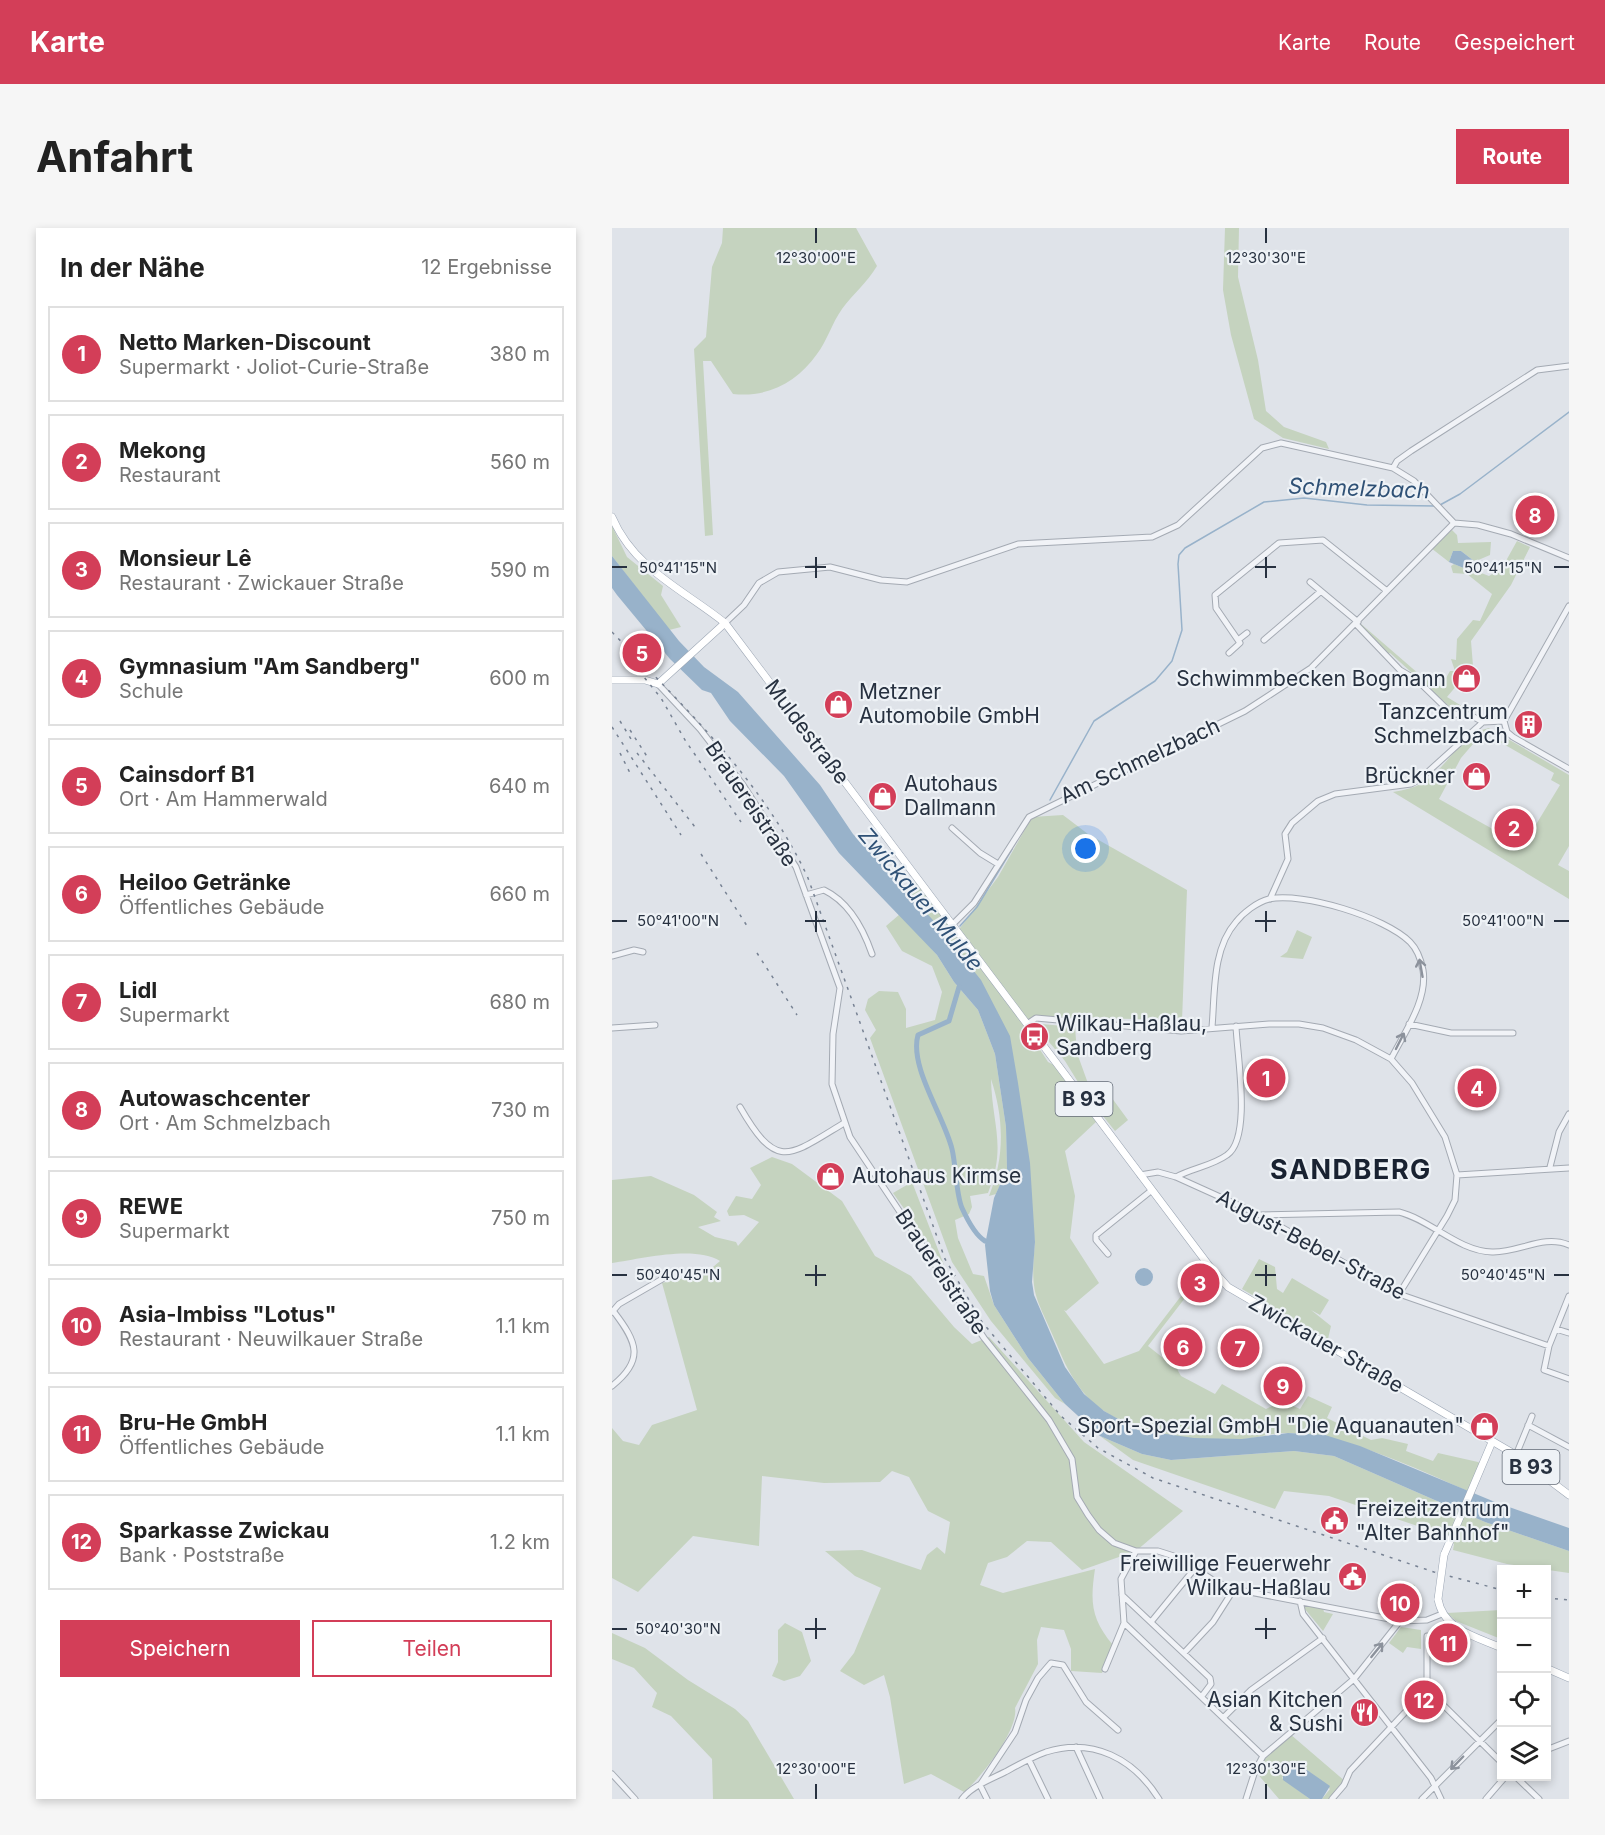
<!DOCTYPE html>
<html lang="de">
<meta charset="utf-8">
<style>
:root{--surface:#fff;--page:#f6f6f6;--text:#222;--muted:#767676;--line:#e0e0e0;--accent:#d33e58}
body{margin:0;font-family:Inter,sans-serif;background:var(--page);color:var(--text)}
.controls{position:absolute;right:18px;bottom:18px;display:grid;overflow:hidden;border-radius:0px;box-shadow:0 3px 9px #0003}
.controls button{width:54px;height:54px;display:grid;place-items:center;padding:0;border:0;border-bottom:2px solid var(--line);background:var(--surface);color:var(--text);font:30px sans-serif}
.you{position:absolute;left:474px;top:621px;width:21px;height:21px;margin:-15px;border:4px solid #fff;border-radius:50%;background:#1a73e8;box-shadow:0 0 0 9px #1a73e833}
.badge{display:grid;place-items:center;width:39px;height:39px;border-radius:50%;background:var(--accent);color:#fff;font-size:20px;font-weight:700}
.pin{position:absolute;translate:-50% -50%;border:3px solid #fff;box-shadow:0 2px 6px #0006}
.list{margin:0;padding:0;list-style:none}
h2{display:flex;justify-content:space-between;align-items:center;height:78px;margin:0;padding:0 24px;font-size:26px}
h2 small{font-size:20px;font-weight:400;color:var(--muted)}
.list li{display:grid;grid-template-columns:39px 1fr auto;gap:18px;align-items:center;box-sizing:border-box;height:96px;margin:0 12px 12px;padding:0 12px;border:2px solid var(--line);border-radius:0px}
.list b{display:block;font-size:22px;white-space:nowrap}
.list p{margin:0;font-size:20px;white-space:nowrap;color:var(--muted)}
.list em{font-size:20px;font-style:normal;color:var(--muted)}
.actions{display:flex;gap:12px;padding:18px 24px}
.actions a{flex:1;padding:14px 0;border:2px solid var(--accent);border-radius:0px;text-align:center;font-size:21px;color:var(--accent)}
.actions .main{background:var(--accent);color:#fff}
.icon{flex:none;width:33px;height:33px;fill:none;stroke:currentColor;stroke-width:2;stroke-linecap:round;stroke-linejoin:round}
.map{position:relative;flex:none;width:957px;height:1571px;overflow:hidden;border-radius:0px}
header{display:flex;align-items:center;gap:36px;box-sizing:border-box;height:84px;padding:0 30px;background:var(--accent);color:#fff}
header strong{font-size:28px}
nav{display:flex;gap:33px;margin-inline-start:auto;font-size:21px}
.intro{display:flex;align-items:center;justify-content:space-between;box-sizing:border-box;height:144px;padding:0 36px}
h1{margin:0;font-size:42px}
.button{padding:15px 27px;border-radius:0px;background:var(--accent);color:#fff;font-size:21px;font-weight:700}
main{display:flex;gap:36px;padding:0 36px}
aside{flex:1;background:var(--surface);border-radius:0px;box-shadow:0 3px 9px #0003}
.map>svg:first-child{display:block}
</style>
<header>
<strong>Karte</strong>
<nav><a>Karte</a><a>Route</a><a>Gespeichert</a></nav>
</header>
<div class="intro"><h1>Anfahrt</h1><a class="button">Route</a></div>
<main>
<aside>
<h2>In der Nähe<small>12 Ergebnisse</small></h2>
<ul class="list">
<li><span class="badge">1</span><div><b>Netto Marken-Discount</b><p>Supermarkt · Joliot-Curie-Straße</p></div><em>380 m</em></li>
<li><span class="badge">2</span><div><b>Mekong</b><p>Restaurant</p></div><em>560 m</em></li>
<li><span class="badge">3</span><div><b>Monsieur Lê</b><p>Restaurant · Zwickauer Straße</p></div><em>590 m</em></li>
<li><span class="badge">4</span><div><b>Gymnasium &quot;Am Sandberg&quot;</b><p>Schule</p></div><em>600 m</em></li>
<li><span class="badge">5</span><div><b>Cainsdorf B1</b><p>Ort · Am Hammerwald</p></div><em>640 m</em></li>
<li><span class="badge">6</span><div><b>Heiloo Getränke</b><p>Öffentliches Gebäude</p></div><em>660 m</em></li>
<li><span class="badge">7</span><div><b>Lidl</b><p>Supermarkt</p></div><em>680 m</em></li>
<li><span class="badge">8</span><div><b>Autowaschcenter</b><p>Ort · Am Schmelzbach</p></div><em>730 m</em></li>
<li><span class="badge">9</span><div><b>REWE</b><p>Supermarkt</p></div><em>750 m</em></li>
<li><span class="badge">10</span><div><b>Asia-Imbiss &quot;Lotus&quot;</b><p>Restaurant · Neuwilkauer Straße</p></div><em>1.1 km</em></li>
<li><span class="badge">11</span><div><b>Bru-He GmbH</b><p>Öffentliches Gebäude</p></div><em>1.1 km</em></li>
<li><span class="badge">12</span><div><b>Sparkasse Zwickau</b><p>Bank · Poststraße</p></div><em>1.2 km</em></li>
</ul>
<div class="actions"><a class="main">Speichern</a><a>Teilen</a></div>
</aside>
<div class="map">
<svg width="957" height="1571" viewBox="0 0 957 1571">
<rect width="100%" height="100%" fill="#dfe3e9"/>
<path fill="#c5d3bf" d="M111,0h133l21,38c-10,17 -24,28 -35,43 -10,14 -15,32 -25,45 -20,28 -49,44 -84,40l-22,-33h-8l10,174 -8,1 -11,-187 12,-12 6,-70 10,-24z
M613,0h14l-1,49 20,83 8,51 18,16 42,15 3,7 -46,-11 -29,-19 -23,-84 -8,-45z
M0,298l15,31 36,29 -2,9 20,32 -12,3 -57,-74z
M840,302l5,5 1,8 33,-1 -1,13 -14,6v10l13,5 13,-8 15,-27 13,6 -19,38 -40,56 2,25 -26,31 31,19 -26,-7 -62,-56 -2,1 -27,-28 -1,-3 67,58 2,-3 10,8 3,-1 8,-14h5l-4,-12 5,1 1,-21 16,-19 7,1 12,-27 -25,-20 -14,-1 -2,-7 3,-2 12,5 8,-8 -13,-10h-8l-4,11 -18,-14z
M877,500l9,6 -19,3 -18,21 -22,41 84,47 37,-61 -9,-5 3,-7 -54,-31 8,-3 61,36v71l-11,19 11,6v28l-176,-107c11,-2 22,-4 31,-10 24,-15 36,-48 65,-54z
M451,587l25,19 99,56 -5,131 -101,-4 -1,7 -43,-6 -10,6 -70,-92 41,-55 34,-60z
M303,653l104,136 29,45 8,4 41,55 -32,30 10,45 -5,42 29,45 -33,28 -2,-1 40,54 35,-13 42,-55 4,2 -37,48 29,23 4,7 34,18 7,-10 44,25 16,-8 18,8 8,-13 24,11 -5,11 44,22 11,-2 26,6 -2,7 27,10 5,-8 40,9 4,2 -12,28c-58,-25 -117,-55 -181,-59 -15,-1 -31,5 -45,6 -50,4 -128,-5 -161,-47 -12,-15 -19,-30 -26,-47 -22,-51 -27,-49 -22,-103l-46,-242c-16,-37 -57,-80 -85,-109z
M288,686l37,41 17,27 24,28 17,44 11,73 1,42 -11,25 -7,2c16,-38 15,-78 2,-117 1,46 16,67 -3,114l-18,3 2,11 -3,7 -14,6 3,18 15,36 11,2 10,29 34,53 37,46 -10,-6 -64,-77 -39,-59 -82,-224 6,-8 -11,-20 3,-11 11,-8 19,1 8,17v19l29,-8 7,-28 -10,-26 -30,-15 -16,-25z
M685,702l15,7 -9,22 -23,-2 7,-5z
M429,796l34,3 2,26 17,47 15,-6 19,26 -13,11 -29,-36 -21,-34 -26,-31z
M160,929l20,7 50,37 33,55 36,20 43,51 18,17 17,-7 95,105 99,69 -47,40 -54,19 -31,-28 -24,-1 -20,16 -19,6 -8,22 23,8 92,-24c-5,33 -4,50 18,76l-11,28 -31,-2v-22l-7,-19 -23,-3 -4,13 1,24 -23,44c4,22 -35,71 -51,84l-33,-18 -27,10 -14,-87 -6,-22 -20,10 -24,-14 14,-18 27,-65 -26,-12 -30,-25 37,-1 59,20 6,-15 10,-8 8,7 5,-32 -22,-11 -19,-34 -17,-6 -12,11 -56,1 -62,-7 -3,70 -66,-10 -55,56 -26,-14v-150l11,13 16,4 13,-20 45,-15 -35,-127 44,-10 14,-12c-25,-16 -80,-2 -108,2v-83l39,-4 43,19 23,17 -3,5 7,4 -23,6 17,10 21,5 2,4 21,-24 -15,-7 -15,1 -2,-5 9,-15 16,3 9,-14 -11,-17z
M300,954l32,83 -51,-72z
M647,1031l16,8 2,22 6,4 9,-15 37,22 -9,15 -9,-5 20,16 -3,13 -86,-50z
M488,1208l42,18 29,6 123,-9 40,5 151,66 84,29v22l-62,-9 -54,-14 1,-6 -10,-9 -115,-39 -45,-5 -9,18 -142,-49z
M798,1356l5,1 -1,4 5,2 -3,9 -24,-10z
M694,1377l17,3 1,4 9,2 -10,17 -19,-23z
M889,1382v29l-45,-18 -9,-8z
M173,1395l17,9 9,29 -11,15 -16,5 -12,-5 6,-14v-32z
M789,1399l20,3v19l-14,-2 -4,6 -14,-10z
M0,1405l33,15 43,32 47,29 13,12 46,78h-81l-1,-40 -41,-43 -19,-9 5,-14 -23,-25 -22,-9z
M678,1506l56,48 -14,17h-10l8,-10 -33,-27 -5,1 -10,15 28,21h-31l-24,-28 8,-15z"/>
<path fill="#98b2ca" d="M841,323h8l13,10v4l-8,4 -17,-7z
M0,328l67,85 25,26 34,25 82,93 33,49 79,85 49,61 29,56 8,47 12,80 5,79 -3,40 2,13 31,72 19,27 20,17 34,19 56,8 48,1 46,-6 37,2 35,11 135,56 74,26v23l-84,-29 -151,-66 -40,-5 -123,9 -29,-6 -42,-18 -35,-32 -37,-46 -34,-53 -4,-14 -5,-46 9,-47 13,-29 -1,-42 -11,-73 -17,-44 -24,-28 -17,-27 -98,-102 -55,-77 -54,-55 -19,-28 -9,-3 -32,-31 -53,-64 -5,-7z
M523 1049a9 9 0 1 1 18 0a9 9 0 1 1-18 0Z
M682,1533l36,25 -8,13h-12l-27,-19v-4z"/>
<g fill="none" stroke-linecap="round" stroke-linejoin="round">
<path stroke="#98b2ca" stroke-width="1.5" d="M828,277l20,-11 109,-82
M438,572l44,-79 61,-40 17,-20 10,-31 -4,-66 1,-9 6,-7 79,-46 40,-4 63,7 68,1
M348,698l17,-19 35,-58
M334,710l7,-7"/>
<path stroke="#98b2ca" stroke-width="5" d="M347,759l-10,34 -31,14c-9,32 26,81 34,114 4,16 4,46 10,59 5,11 13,27 23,33"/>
<defs>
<path id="minor" d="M781,240l4,-7 14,-10 126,-81 32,-4
M698,354l48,40
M957,378l-65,115 3,11 6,5 56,32
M113,395l19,-18 15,-22 19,-11 52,-5 51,13 26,2 111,-38 134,-7 26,-12 84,-77 19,-5 112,25 21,13 40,42 24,2 33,9 58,24
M744,396l44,46 17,10 35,34 18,1 13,7 21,-1
M626,412l9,-7
M652,412l56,-48
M617,425l11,-10 -24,-35 -1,-13 64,-52 44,-3 64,51
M46,456l42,45 43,56 53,82 44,121 -7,46 -1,50 18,53 134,201 65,82 23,39 5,38 11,18 11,15 15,13 22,8h22l19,6 39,25 18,7 166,32 27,-1 15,-6
M340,600l28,25 18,11
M194,667l18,-5c25,12 39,38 48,64
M658,671l18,-40 -3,-25 7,-11 26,-22 17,-7 76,-10 9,-5 63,-57
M340,697l22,-22 55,-86 216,-106 66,-43 143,-145
M0,728l22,-6 9,2
M415,796l9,-6 145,13 88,-7h30l24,4 33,12 35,19 21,24 33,54 12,38 -2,25 -8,16 -48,78
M797,796l42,9h62
M600,799c3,-33 0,-78 24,-105 7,-9 21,-20 33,-23 34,-7 116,18 141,43 7,7 11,18 13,28 5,30 -19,63 -32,89
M0,800l43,-3
M128,879c37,64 48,50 104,16
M938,939l9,-35 10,-18
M528,947l18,-3 18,5 84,38 139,79 150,52
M845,947l112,-7
M564,949c16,-9 36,-11 51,-22 25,-17 10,-100 9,-129
M649,987l138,-3c32,8 59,39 93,40 27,1 51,-18 77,-7
M496,1026l-12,-14v-5l56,-45
M957,1068l-20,50 -5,24 25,9
M0,1084l7,-8 45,-26
M944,1101l13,4
M0,1158c33,-26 25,-44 2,-74
M916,1197l41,22
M904,1227l16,-39
M510,1367l88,83 1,6 -9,12
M688,1373l3,13 128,164 10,21
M539,1394l45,-55
M512,1395l139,133
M572,1425l29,-31 21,-33
M493,1441l19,-46 -3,-44 15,-28
M815,1461l75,74
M612,1489l27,-27 72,-52
M464,1519l24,52
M934,1522l23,-9
M417,1532l19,39
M0,1546l23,25
M903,1548l24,23
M368,1557l35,-53 11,-32 12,-22 13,-15 12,2 23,37 32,28
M368,1557l7,14
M350,1571c10,-13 29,-20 43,-27 13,-7 27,-15 41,-20 47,-15 88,7 113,47
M634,1571l9,-28 8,-15 91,-77 46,-58
M720,1571l12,-14 6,-14 77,-82v-53
M810,1571l80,-80
M874,1571l20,-23"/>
<path id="major" d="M0,289c22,52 72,73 113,106l485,644 18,20 288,168 53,40
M0,452h33l13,4 67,-61
M832,1327l48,-113
M826,1371c5,31 39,38 64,49
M934,1440l23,10"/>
</defs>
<use href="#minor" stroke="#a4aab3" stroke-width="7"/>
<use href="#major" stroke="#9da7b5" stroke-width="8"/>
<use href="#minor" stroke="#f1f3f7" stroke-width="5"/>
<use href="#major" stroke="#fff" stroke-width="7"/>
<path stroke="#778293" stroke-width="1.5" stroke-dasharray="3 6" stroke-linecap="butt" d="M0,404c73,76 151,149 196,246l137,381 37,63 79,94 37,32 55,30 281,94 68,18
M27,443l22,27 24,42 56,82
M8,493l11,18
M0,499l69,108
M18,502l18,28
M8,525l12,24
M25,525l58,74
M89,626l48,75
M145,725l40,62
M934,1370l23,2"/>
<defs>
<path id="major-bridge" d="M826,1371l6,-44"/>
</defs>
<use href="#major-bridge" stroke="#9da7b5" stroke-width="8" stroke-linecap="butt"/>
<use href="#major-bridge" stroke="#fff" stroke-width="7"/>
</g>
<defs><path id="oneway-shaft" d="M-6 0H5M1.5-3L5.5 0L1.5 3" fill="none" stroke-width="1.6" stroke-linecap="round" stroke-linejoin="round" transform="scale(1.5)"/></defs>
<g stroke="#8c929c">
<use href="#oneway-shaft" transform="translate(809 740) rotate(-100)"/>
<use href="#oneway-shaft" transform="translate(788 813) rotate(-63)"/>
<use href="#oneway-shaft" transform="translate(765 1422) rotate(-51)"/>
<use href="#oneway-shaft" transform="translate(845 1535) rotate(134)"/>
</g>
<path fill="none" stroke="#273140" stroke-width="2" d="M204,0v15M654,0v15M204,329v21M654,329v21M0,339h15M193,339h21M643,339h21M942,339h15M204,683v21M654,683v21M0,693h15M193,693h21M643,693h21M942,693h15M204,1037v21M654,1037v21M0,1047h15M193,1047h21M643,1047h21M942,1047h15M204,1390v21M654,1390v21M0,1401h15M193,1401h21M643,1401h21M204,1556v15M654,1556v15"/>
<defs>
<symbol id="shop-disc" viewBox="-11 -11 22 22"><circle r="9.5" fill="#d33e58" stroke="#eef2f6"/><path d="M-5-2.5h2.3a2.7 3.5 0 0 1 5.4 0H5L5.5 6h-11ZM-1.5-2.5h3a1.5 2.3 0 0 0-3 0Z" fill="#fff"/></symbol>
<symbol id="building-disc" viewBox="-11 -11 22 22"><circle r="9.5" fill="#d33e58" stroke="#eef2f6"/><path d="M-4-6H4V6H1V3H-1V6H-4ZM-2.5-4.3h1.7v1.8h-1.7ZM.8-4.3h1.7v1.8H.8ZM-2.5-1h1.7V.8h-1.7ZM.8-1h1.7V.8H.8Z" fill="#fff"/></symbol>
<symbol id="bus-disc" viewBox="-11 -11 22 22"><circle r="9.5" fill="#d33e58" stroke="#eef2f6"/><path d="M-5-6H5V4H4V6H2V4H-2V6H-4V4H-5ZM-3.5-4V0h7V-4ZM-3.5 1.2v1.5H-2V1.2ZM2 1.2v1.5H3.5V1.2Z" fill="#fff"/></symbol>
<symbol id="civic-disc" viewBox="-11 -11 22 22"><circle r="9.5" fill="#d33e58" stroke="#eef2f6"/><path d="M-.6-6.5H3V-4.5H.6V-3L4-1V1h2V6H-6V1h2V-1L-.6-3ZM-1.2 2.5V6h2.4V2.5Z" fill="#fff"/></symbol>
<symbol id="restaurant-disc" viewBox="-11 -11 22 22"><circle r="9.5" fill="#d33e58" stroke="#eef2f6"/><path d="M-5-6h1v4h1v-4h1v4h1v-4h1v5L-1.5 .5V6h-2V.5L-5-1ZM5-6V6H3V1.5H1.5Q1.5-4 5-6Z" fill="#fff"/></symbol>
</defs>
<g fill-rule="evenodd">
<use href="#shop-disc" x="838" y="434" width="33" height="33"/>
<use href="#shop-disc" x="210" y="460" width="33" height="33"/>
<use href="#building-disc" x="900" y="480" width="33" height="33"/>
<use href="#shop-disc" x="848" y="532" width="33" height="33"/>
<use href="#shop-disc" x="254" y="552" width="33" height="33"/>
<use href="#bus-disc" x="406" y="792" width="33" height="33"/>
<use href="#shop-disc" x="202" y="932" width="33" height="33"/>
<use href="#shop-disc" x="856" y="1182" width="33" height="33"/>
<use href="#civic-disc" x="706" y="1276" width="33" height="33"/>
<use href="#civic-disc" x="724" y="1332" width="33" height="33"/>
<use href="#restaurant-disc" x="736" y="1468" width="33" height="33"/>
</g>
<g text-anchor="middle" stroke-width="4.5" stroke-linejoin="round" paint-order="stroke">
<g fill="#eef2f6" stroke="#636b77" stroke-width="1.5">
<rect x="443.5" y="854" width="57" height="34" rx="4.5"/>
<rect x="890.5" y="1222" width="57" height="34" rx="4.5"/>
</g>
<g font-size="20" font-weight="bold" fill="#273140">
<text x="472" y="878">B 93</text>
<text x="919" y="1246">B 93</text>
</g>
<g font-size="21" fill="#273140" stroke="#eef2f6" text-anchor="end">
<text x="834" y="458">Schwimmbecken Bogmann</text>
<text x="247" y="471" text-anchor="start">Metzner<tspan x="247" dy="24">Automobile GmbH</tspan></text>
<text x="896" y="491">Tanzcentrum<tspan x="896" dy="24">Schmelzbach</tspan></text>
<text x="843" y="555">Brückner</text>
<text x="292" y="563" text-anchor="start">Autohaus<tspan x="292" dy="24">Dallmann</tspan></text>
<text x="444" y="803" text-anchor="start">Wilkau-Haßlau,<tspan x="444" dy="24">Sandberg</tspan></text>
<text x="240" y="955" text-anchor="start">Autohaus Kirmse</text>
<text x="852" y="1205">Sport-Spezial GmbH "Die Aquanauten"</text>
<text x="744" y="1288" text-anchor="start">Freizeitzentrum<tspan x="744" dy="24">"Alter Bahnhof"</tspan></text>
<text x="719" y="1343">Freiwillige Feuerwehr<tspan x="719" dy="24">Wilkau-Haßlau</tspan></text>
<text x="731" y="1479">Asian Kitchen<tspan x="731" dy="24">&amp; Sushi</tspan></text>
</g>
<g font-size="21" fill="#273140" stroke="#eef2f6">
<text transform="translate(195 504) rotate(53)" y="7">Muldestraße</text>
<text transform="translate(528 533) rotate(-25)" y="7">Am Schmelzbach</text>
<text transform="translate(139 576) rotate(56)" y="7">Brauereistraße</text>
<text transform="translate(699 1017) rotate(28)" y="7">August-Bebel-Straße</text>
<text transform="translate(329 1044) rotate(56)" y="7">Brauereistraße</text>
<text transform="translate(714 1116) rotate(30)" y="7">Zwickauer Straße</text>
</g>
<g font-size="22" font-style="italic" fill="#2f5176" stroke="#eef2f6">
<text transform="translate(747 260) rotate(2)" y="8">Schmelzbach</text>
<text transform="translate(309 671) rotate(50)" y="8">Zwickauer Mulde</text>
</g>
<g font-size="27" font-weight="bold" letter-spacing="1.5" fill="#192231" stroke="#eef2f6">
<text x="739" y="951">SANDBERG</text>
</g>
</g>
<g font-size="15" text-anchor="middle" fill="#273140" stroke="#eef2f6" stroke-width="4.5" stroke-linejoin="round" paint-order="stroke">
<text x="204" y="35">12°30'00"E</text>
<text x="654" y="35">12°30'30"E</text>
<text x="66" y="345">50°41'15"N</text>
<text x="891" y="345">50°41'15"N</text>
<text x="66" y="698">50°41'00"N</text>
<text x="891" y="698">50°41'00"N</text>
<text x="66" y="1052">50°40'45"N</text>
<text x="891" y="1052">50°40'45"N</text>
<text x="66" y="1406">50°40'30"N</text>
<text x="204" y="1546">12°30'00"E</text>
<text x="654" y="1546">12°30'30"E</text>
</g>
</svg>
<div class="controls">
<button>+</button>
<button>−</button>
<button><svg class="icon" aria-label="locate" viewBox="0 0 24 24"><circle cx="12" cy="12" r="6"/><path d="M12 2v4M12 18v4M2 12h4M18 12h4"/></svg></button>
<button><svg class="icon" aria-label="layers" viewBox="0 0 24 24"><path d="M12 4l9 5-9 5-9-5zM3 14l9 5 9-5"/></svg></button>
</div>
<div class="you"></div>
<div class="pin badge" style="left:654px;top:850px">1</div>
<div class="pin badge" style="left:902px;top:600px">2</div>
<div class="pin badge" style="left:588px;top:1055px">3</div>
<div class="pin badge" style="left:865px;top:860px">4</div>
<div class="pin badge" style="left:30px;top:425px">5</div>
<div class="pin badge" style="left:571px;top:1119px">6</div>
<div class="pin badge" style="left:628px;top:1120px">7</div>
<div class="pin badge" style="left:923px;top:287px">8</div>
<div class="pin badge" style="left:671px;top:1158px">9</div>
<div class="pin badge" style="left:788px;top:1375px">10</div>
<div class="pin badge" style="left:836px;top:1415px">11</div>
<div class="pin badge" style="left:812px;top:1472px">12</div>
</div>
</main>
